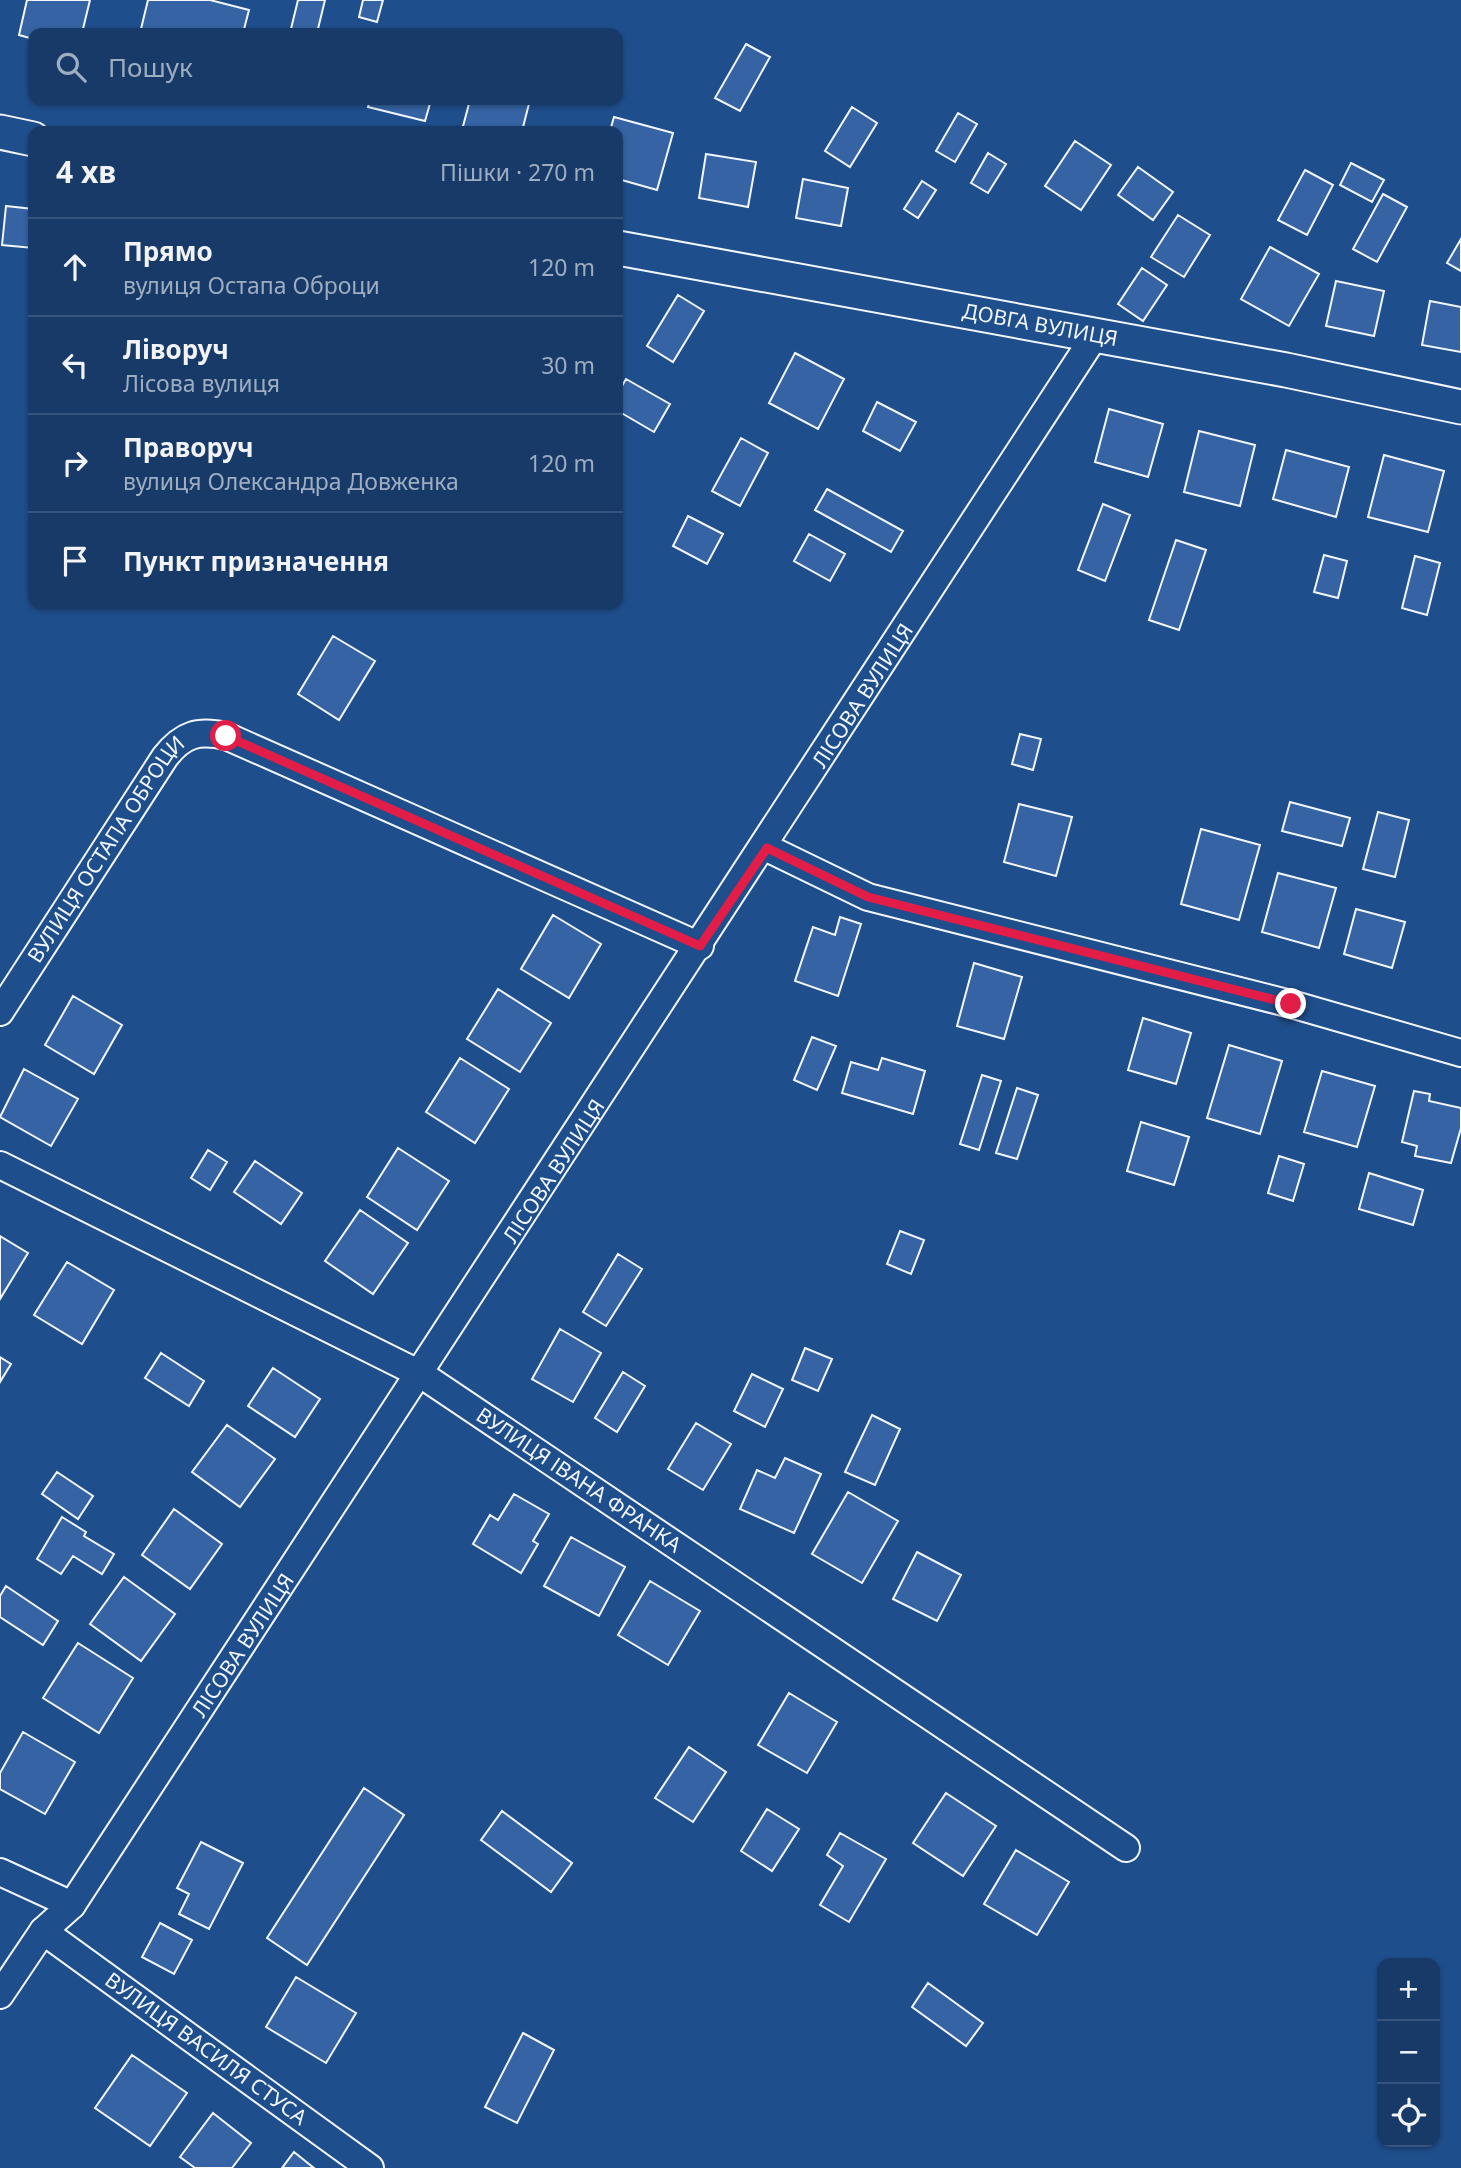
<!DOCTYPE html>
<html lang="uk">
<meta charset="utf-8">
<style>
:root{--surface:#173a69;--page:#244571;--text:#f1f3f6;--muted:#9eadc0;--line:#36547d}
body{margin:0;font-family:"Noto Sans",sans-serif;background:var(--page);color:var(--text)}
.controls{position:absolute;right:21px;bottom:21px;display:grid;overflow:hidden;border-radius:14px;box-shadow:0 2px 5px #0004}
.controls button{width:63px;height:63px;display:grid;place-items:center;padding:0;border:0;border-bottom:2px solid var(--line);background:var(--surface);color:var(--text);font:35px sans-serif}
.stop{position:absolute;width:21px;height:21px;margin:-16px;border:5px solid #e11d48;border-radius:50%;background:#fff}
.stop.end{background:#e11d48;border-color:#fff;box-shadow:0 2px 7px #0008}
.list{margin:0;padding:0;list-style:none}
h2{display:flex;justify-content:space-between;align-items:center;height:91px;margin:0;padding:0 28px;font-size:30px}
h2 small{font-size:23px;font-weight:400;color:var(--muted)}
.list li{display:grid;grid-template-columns:46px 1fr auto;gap:21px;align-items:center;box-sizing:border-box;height:98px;padding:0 28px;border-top:2px solid var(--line)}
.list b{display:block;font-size:26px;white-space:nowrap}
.list p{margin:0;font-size:23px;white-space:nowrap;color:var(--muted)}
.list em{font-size:23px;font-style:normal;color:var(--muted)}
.icon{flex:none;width:38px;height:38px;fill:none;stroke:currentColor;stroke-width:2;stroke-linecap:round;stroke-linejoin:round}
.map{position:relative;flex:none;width:1461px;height:2168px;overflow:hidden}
.search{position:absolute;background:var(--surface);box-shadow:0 2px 5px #0004;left:28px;top:28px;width:595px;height:77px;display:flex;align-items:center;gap:18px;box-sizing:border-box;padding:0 24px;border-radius:14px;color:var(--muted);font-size:26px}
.panel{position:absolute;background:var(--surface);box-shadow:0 2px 5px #0004;left:28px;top:126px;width:595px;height:483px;border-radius:14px}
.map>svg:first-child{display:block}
</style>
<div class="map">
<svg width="1461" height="2168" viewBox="0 0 1461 2168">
<rect width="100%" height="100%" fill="#1f4e8c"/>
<path fill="#3563a3" stroke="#f2f6ff" stroke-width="2" d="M27,0h63l-8,33h-49v6l-14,-4z
M148,0h62l39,10 -6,23h-103z
M298,0h27l-8,33h-27z
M363,0h20l-6,22 -18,-5z
M746,44l24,13 -30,54 -25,-13z
M370,100h61l-6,21 -57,-14z
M470,100h60l-8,31 -60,-1z
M852,107l25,16 -27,44 -25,-16z
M958,113l19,11 -22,38 -19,-11z
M614,117l59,16 -16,57 -39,-11v-48h-8z
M1075,141l36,24 -30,45 -36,-24z
M988,153l18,11 -18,29 -17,-10z
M706,154l50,8 -8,45 -49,-9z
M1351,163l33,17 -12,22 -32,-17z
M1138,167l35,25 -20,28 -35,-25z
M1305,170l28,15 -26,50 -29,-15z
M803,179l45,9 -7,38 -45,-8z
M922,181l14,9 -18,28 -14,-9z
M1383,194l24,13 -30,55 -24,-13z
M6,206l27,3v39l-31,-3z
M1178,215l32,20 -26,42 -33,-20z
M1461,239v32l-14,-8z
M1270,247l49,27 -30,52 -48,-27z
M1142,268l25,17 -24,36 -25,-17z
M1336,281l48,10 -10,45 -48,-10z
M678,295l26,16 -31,51 -26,-16z
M1430,301l31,6v45l-39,-7z
M795,353l49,26 -26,50 -49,-26z
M626,379l44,25 -16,28 -36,-21v-18z
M877,402l39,20 -16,29 -37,-20z
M1109,409l54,15 -15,53 -53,-15z
M1199,431l56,14 -15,61 -56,-14z
M741,438l27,15 -28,53 -28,-15z
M1286,450l63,17 -13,50 -63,-18z
M1384,455l60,16 -16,61 -60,-15z
M827,489l76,42 -12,21 -76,-42z
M1103,504l27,11 -25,66 -27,-11z
M688,516l35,18 -16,30 -34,-18z
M809,534l36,20 -15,27 -36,-20z
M1176,540l30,10 -27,80 -30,-10z
M1324,555l23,6 -9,37 -24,-6z
M1415,556l25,7 -13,52 -25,-7z
M333,636l42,25 -36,59 -41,-26z
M1020,734l21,5 -8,31 -21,-6z
M1290,802l60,16 -8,28 -60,-15z
M1019,804l53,13 -16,59 -52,-14z
M1378,812l31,8 -14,57 -32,-8z
M1201,829l59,16 -21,75 -58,-16z
M1278,873l58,15 -17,60 -57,-16z
M1356,909l49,13 -13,46 -48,-14z
M553,915l48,29 -32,54 -48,-29z
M840,917l21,7 -23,72 -43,-15 18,-54 22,8z
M974,963l48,14 -18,62 -47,-13z
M498,989l53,34 -31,49 -53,-33z
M73,996l49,29 -28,49 -49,-29z
M1143,1018l48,15 -15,51 -48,-14z
M812,1037l24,9 -19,44 -23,-10z
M1229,1045l53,16 -22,73 -53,-16z
M460,1058l49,31 -34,54 -49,-31z
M882,1058l43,13 -12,43 -71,-21 9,-31 27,8z
M24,1069l54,30 -27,47 -51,-29z
M1322,1071l53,15 -18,61 -53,-15z
M982,1075l19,6 -22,69 -19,-6z
M1017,1088l21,7 -21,64 -21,-6z
M1414,1091l16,3 -1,7 32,7v20l-10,35 -36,-7 2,-10 -15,-4z
M1141,1122l48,15 -15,48 -47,-14z
M398,1148l51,33 -32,49 -50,-33z
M208,1150l19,12 -17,28 -19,-12z
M1279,1156l25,8 -11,37 -25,-8z
M255,1161l47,32 -21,31 -47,-32z
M1369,1173l54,17 -10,35 -54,-16z
M360,1210l48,33 -35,51 -48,-33z
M900,1231l24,9 -13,34 -24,-10z
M0,1236l28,17 -28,46z
M618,1254l24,15 -36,57 -23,-14z
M67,1262l47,28 -32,54 -48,-29z
M560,1329l41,24 -28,49 -41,-23z
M805,1348l27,11 -14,32 -26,-11z
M161,1353l43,28 -15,25 -44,-28z
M0,1357l11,7 -11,18z
M273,1368l47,31 -25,38 -47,-31z
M623,1372l22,14 -28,46 -22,-14z
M752,1374l31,15 -18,38 -31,-16z
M872,1415l28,14 -25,56 -30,-13z
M696,1423l35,21 -28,46 -35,-21z
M227,1425l48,34 -35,48 -48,-35z
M785,1458l36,16 -27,59 -54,-24 17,-39 18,8z
M57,1472l36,24 -15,23 -36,-25z
M848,1492l50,29 -36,62 -50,-29z
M514,1494l35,20 -16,27 5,3 -17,29 -48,-29 17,-29 8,5z
M174,1509l48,35 -32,45 -48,-34z
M62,1517l24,15 -2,4 30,18 -12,20 -29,-18 -12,18 -24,-15z
M571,1537l54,30 -26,49 -55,-30z
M917,1552l44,23 -24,46 -44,-22z
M124,1577l51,37 -34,47 -51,-37z
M650,1581l50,30 -32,54 -50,-30z
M6,1586l52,35 -15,24 -43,-28v-21z
M78,1643l55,35 -34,55 -56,-35z
M789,1693l48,29 -30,51 -49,-28z
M23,1732l52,30 -30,52 -45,-25v-16z
M689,1747l37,25 -33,50 -38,-24z
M364,1788l40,27 -97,150 -40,-27z
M946,1793l50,33 -33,50 -50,-33z
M767,1809l32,20 -27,42 -31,-20z
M502,1811l70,52 -21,29 -70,-52z
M840,1833l46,26 -37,63 -29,-17 23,-39 -16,-11z
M201,1842l42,21 -34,66 -30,-15 10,-20 -12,-6z
M1016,1850l53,32 -32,53 -53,-31z
M160,1923l32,17 -18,34 -32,-17z
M296,1977l60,36 -30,50 -60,-36z
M928,1983l55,40 -17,23 -54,-39z
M523,2033l31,17 -37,73 -32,-16z
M132,2055l55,38 -37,53 -55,-38z
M213,2113l38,30 -19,25h-37l-15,-11z
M294,2152l20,16h-32z"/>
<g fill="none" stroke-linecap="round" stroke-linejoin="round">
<defs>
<g id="minor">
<path d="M767,848l101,49 423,107 170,49"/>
<path id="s1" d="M0,1012l165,-255c18,-23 33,-27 61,-21l474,210"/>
<path id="s2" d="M0,1165l422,210 704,473"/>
<path d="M0,1872l72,33"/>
<path id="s3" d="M43,1931l327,237"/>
<path id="s4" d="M0,1995l43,-64 29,-26c344,-520 685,-1042 1022,-1568"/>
</g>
<g id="tertiary">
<path d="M0,132l33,7"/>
<path id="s5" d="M618,248l668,122 175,37"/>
</g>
</defs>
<use href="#minor" stroke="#f2f6ff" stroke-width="30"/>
<use href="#tertiary" stroke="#f2f6ff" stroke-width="37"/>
<use href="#minor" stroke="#1f4e8c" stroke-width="26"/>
<use href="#tertiary" stroke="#1f4e8c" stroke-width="33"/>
</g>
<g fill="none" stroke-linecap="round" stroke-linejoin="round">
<path stroke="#e11d48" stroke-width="9" d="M226,736l474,210 67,-98 101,49 423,107"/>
</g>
<g text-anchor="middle" stroke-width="5" stroke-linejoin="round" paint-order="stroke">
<g font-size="21" fill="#f2f6ff" stroke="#1f4e8c">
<text dy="7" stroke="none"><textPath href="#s5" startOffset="429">ДОВГА ВУЛИЦЯ</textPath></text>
<text dy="7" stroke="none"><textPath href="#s4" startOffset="1561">ЛІСОВА ВУЛИЦЯ</textPath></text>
<text dy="7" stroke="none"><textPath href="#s1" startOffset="194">ВУЛИЦЯ ОСТАПА ОБРОЦИ</textPath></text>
<text dy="7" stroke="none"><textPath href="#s4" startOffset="994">ЛІСОВА ВУЛИЦЯ</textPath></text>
<text dy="7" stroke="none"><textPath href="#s2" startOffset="660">ВУЛИЦЯ ІВАНА ФРАНКА</textPath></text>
<text dy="7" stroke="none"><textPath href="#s4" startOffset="427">ЛІСОВА ВУЛИЦЯ</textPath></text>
<text dy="7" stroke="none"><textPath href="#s3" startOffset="201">ВУЛИЦЯ ВАСИЛЯ СТУСА</textPath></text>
</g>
</g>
</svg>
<div class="controls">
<button>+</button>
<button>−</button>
<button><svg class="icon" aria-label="locate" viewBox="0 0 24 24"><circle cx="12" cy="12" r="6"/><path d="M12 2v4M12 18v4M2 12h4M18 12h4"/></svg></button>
</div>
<div class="stop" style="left:226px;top:736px"></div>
<div class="stop end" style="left:1291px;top:1004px"></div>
<div class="search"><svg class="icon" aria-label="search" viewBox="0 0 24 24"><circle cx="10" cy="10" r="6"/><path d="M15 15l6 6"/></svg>Пошук</div>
<section class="panel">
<h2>4 хв<small>Пішки · 270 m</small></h2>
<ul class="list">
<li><svg class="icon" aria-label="ahead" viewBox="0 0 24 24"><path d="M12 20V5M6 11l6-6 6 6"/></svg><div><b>Прямо</b><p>вулиця Остапа Оброци</p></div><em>120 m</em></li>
<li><svg class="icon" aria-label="left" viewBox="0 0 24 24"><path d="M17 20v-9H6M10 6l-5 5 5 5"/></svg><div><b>Ліворуч</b><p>Лісова вулиця</p></div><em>30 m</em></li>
<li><svg class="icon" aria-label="right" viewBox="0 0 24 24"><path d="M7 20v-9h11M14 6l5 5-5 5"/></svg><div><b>Праворуч</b><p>вулиця Олександра Довженка</p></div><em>120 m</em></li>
<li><svg class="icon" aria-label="arrive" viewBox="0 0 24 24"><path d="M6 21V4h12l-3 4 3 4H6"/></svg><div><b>Пункт призначення</b></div></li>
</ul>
</section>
</div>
